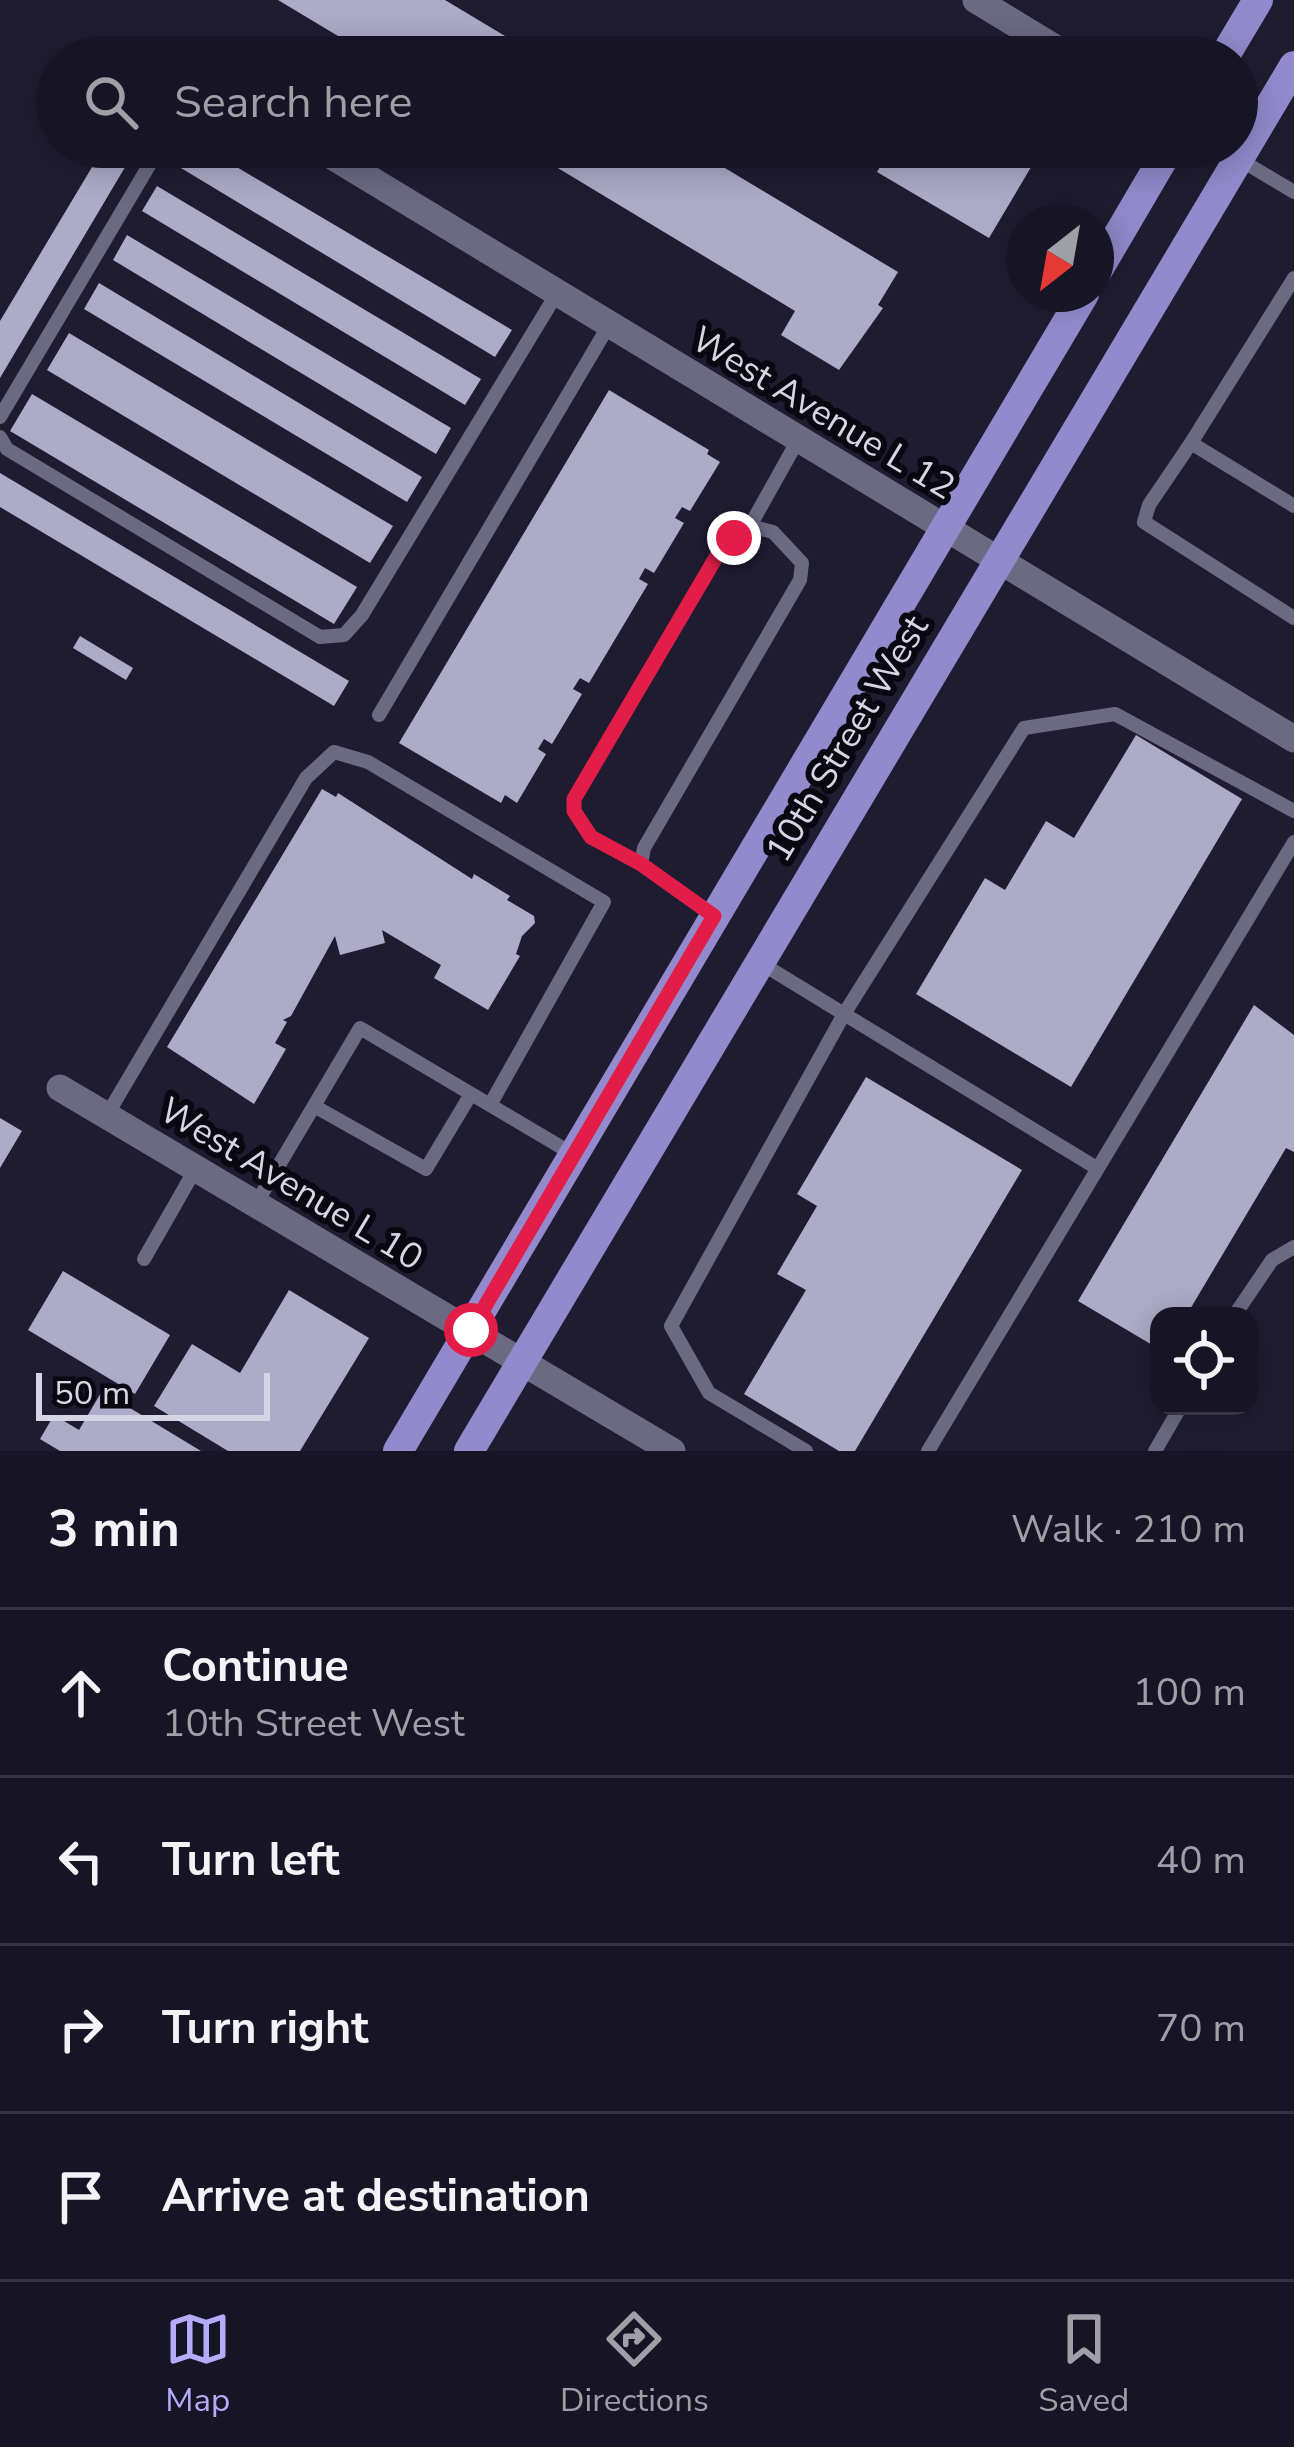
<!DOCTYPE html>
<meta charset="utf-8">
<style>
:root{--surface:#171525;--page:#242232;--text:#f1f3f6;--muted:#9e9fa7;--line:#363442;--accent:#b4acf9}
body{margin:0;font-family:"Nunito Sans",sans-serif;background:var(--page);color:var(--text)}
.controls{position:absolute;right:36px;bottom:36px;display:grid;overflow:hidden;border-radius:24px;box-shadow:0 6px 30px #0003}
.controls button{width:108px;height:108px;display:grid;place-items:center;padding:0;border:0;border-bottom:3px solid var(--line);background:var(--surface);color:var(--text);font:60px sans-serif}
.compass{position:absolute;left:1006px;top:204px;width:108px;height:108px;border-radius:50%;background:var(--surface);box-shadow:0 6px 30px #0003;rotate:211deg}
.scale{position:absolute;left:36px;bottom:30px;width:234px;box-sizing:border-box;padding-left:12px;border:6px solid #d6d5e3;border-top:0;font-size:33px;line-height:42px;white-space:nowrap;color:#d6d5e3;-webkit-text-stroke:9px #090811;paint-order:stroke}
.stop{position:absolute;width:36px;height:36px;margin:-27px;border:9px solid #e11d48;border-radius:50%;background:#fff}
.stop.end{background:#e11d48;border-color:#fff;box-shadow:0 3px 12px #0008}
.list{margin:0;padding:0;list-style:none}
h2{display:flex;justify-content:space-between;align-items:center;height:156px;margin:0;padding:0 48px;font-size:51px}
h2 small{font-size:39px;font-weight:400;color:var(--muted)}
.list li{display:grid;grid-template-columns:78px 1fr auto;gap:36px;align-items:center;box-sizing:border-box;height:168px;padding:0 48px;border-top:3px solid var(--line)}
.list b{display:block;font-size:45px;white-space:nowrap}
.list p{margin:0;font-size:39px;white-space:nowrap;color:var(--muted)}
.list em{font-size:39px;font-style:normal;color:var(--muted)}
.icon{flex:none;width:66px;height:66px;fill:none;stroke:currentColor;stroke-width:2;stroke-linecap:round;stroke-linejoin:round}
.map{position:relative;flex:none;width:1294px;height:1451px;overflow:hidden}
.search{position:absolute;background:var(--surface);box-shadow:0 6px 30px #0003;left:36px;right:36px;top:36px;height:132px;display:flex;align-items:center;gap:30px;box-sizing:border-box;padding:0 42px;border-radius:66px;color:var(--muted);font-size:45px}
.sheet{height:828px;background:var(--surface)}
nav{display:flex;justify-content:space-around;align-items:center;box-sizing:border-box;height:168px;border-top:3px solid var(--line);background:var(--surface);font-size:33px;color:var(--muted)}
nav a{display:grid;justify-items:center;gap:6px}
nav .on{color:var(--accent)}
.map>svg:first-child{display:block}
</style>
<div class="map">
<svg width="1294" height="1451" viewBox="0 0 1294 1451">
<rect width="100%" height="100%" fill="#1f1c31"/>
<path fill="#adabc7" d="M278,0h167l95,57h-167z
M957,37l32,20h-44z
M104,147h33l-137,231v-57z
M180,147h23l309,183 -17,27 -324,-195z
M523,147h167l208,125 -20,33 5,3 -44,62 -58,-35 14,-24z
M892,147h151l-54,91 -112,-66z
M157,186l324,193 -16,26 -323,-194z
M127,235l324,193 -15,26 -323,-194z
M99,283l323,194 -15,25 -323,-193z
M69,333l324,193 -23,37 -323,-193z
M609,390l100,60 -2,4 13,8 -30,49 -8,-4 -7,11 9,5 -30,50 -9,-5 -6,11 9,5 -59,99 -9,-5 -7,11 9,5 -30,50 -8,-5 -6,10 8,5 -29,49 -12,-8 -4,8 -102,-60z
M32,394l325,193 -23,37 -324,-193z
M0,473l349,208 -15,25 -334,-199z
M80,636l53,32 -7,12 -53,-32z
M1136,735l106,64 -171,288 -155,-93 69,-116 20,12 41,-69 28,17z
M322,789l14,8 2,-4 134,86 2,-5 36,22 -3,4 27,16 1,7 -13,13 -6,18 4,2 -32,54 -54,-32 7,-13 -59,-35 3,13 -45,12 -5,-19 -44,80 -8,4 4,2 -12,21 11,6 -32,55 -87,-57z
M1254,1005l40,30v117l-8,-4 -100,168h-27v33l-81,-48z
M866,1077l156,93 -167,281h-16l-95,-57 62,-104 -29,-16 40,-68 -20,-12z
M0,1118l22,13 -22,37z
M63,1271l107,64 -35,59 -107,-64z
M289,1290l80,48 -69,113h-72l-74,-45 38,-62 48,29z
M102,1391l99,60h-141l-20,-12 14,-24 25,15z"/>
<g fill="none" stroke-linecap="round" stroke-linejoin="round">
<path stroke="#6c6a83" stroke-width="14" d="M1239,159l55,33
M1294,278l-103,165 103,63
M0,417l160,-270
M0,437l7,12 313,188 24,-2 18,-20 195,-322
M1191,443l-42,62 -5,17 150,96
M750,526l48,-86
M379,715l230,-390
M641,864l3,-16 156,-268 2,-17 -29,-31 -23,-6 -32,28 -144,245v12l17,26 50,27 73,52
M759,962l85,52 -173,312 38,67 97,58
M314,1106l112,63 45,-75
M107,1115l199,-337 28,-26 34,10 236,140 -114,203
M1095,1167l-251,-153 180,-286 91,-14 179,97
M256,1204l104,-176 211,125
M144,1259l52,-91
M1234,1316l38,-56 22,-13
M928,1451l366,-609
M1155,1451l26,-45"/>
<path stroke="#6c6a83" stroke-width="27" d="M976,0l94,57
M166,55l3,2
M317,147l977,592
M60,1088l612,363"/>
<path stroke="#928acc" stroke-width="30" d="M1224,57l34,-57
M1096,273l74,-126
M398,1451l686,-1157
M469,1451l825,-1385"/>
</g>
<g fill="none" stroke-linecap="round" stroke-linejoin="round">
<path stroke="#e11d48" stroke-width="15" d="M471,1330l243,-414 -73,-52 -50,-27 -17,-26v-12l144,-245 16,-16"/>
</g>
<g text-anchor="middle" stroke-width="12" stroke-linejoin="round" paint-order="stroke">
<g font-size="36" fill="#d6d5e3" stroke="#090811">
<text transform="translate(824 412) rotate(31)" y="13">West Avenue L 12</text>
<text transform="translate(846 738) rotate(-59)" y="13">10th Street West</text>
<text transform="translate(292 1183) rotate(31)" y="13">West Avenue L 10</text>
</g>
</g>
</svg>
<div class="controls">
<button><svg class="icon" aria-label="locate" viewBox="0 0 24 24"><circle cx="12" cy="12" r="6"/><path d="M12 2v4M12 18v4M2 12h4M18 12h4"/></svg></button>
</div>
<svg class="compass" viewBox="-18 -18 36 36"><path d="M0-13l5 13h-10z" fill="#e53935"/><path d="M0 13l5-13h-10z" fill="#9e9fa7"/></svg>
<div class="scale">50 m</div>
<div class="stop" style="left:471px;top:1330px"></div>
<div class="stop end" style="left:734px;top:538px"></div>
<div class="search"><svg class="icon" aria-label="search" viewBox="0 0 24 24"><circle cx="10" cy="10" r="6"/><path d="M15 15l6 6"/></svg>Search here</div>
</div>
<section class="sheet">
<h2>3 min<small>Walk · 210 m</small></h2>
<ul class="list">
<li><svg class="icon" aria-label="ahead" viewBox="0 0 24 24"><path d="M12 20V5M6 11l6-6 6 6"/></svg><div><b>Continue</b><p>10th Street West</p></div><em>100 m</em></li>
<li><svg class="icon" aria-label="left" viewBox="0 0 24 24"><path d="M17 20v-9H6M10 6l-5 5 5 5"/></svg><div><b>Turn left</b></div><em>40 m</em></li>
<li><svg class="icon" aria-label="right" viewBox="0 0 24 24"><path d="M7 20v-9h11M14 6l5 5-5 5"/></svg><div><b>Turn right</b></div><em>70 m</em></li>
<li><svg class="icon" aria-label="arrive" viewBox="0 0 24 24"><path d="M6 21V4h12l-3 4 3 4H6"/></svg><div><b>Arrive at destination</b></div></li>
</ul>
</section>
<nav>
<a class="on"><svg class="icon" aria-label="map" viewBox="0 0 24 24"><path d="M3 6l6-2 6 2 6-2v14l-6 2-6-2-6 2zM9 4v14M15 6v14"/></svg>Map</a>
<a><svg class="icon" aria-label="directions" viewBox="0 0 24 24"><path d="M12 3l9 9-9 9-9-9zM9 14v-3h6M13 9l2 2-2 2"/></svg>Directions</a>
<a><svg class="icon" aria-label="saved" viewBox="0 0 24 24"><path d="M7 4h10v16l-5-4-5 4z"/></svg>Saved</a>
</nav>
